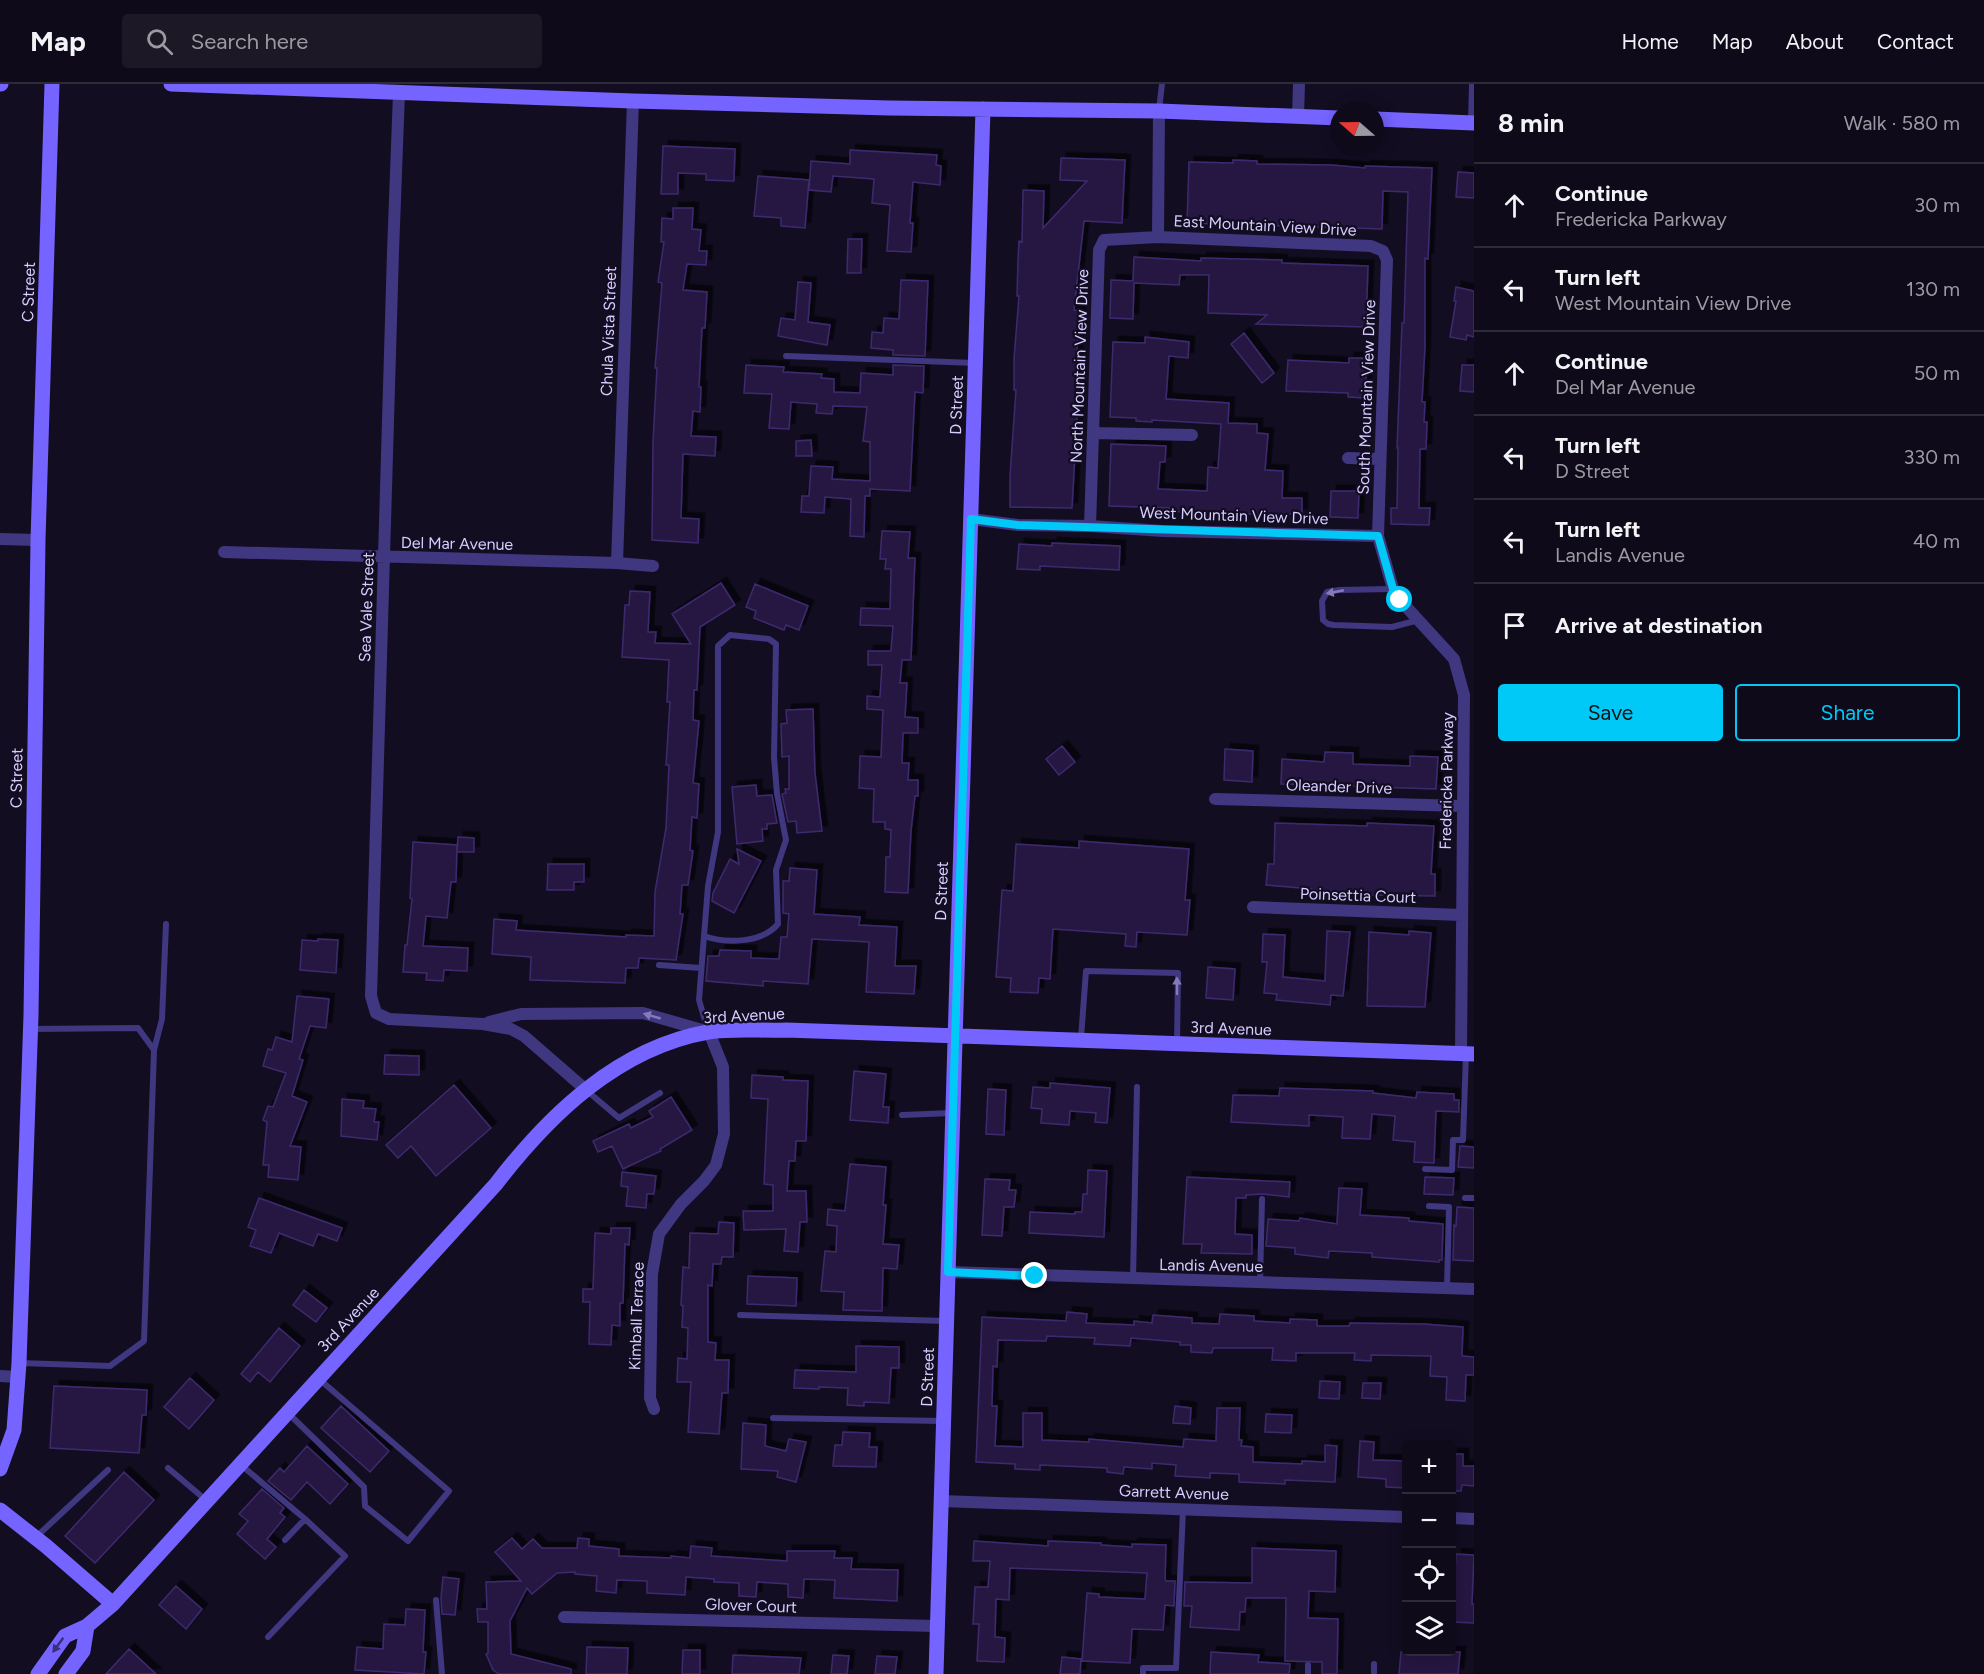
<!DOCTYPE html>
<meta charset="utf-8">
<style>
:root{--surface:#0e0a19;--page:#1c1826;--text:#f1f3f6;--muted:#9b9aa2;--line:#2e2b38;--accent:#00c9f8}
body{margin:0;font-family:Figtree,sans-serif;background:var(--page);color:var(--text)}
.controls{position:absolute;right:18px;bottom:18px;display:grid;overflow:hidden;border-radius:6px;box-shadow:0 3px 15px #0003}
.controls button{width:54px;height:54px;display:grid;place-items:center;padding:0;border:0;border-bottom:2px solid var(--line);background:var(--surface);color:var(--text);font:30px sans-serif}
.compass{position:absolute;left:1330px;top:18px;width:54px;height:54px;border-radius:50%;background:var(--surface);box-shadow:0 3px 15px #0003;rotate:290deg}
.stop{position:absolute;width:18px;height:18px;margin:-14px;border:4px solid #00c9f8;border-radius:50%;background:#fff}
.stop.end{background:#00c9f8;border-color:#fff;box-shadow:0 2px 6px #0008}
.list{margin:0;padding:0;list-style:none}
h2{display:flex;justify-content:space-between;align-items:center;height:78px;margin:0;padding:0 24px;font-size:26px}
h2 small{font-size:20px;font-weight:400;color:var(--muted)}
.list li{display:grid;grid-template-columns:39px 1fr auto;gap:18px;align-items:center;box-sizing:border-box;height:84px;padding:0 24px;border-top:2px solid var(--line)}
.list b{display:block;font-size:22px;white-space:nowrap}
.list p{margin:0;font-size:20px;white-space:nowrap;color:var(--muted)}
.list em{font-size:20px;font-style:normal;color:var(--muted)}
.actions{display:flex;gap:12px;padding:18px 24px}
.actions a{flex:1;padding:14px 0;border:2px solid var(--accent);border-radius:6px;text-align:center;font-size:21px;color:var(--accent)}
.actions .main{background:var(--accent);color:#111}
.icon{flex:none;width:33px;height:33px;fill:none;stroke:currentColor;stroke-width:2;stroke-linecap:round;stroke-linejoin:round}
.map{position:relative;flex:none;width:1474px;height:1590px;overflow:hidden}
header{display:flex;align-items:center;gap:36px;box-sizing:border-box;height:84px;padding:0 30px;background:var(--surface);border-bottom:2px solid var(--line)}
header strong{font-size:28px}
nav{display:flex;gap:33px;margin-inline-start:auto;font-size:21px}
.search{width:420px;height:54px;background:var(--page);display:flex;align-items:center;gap:15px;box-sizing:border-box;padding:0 21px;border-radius:6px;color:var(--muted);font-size:22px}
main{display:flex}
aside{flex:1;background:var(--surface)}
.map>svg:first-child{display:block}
</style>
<header>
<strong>Map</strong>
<div class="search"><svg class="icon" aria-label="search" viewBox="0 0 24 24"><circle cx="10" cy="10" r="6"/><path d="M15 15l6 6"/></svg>Search here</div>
<nav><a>Home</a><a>Map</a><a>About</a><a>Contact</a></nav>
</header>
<main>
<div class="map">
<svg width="1474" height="1590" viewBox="0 0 1474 1590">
<defs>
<filter id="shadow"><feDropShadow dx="5.5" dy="-5.5" stdDeviation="0" flood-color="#0009"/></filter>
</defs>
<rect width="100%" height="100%" fill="#120d21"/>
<path fill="#251942" stroke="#3e2a6e" stroke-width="1.5" filter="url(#shadow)" d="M663,62l72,3 -1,32 -28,-1v-6l-28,-1v21h-17z
M850,66l87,5 -1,10 5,1 -1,19 -27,-3 -3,41h3l-2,29 -24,-1 3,-46 -18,-2 2,-24 -41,-3 -2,16 -22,-2 2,-29 39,3z
M1061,74l64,2 -3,63 -38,-2 -10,89 6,1 -4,53h4l-8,144 -62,-1v-31l6,-86h-2v-31l5,-63h-2l1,-36 1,-19 3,1 1,-52 21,1 -1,37 44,-47 -27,-1z
M1233,76l24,1v3l75,1 33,3v-2l67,2 -4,91 -3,-1v88l-3,56h3l-1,20h3l-1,27h-6l-1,59h11l-1,17 -38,-1v-16h6l1,-60h-1l5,-125h2l4,-131 -25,-1 -1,38 -195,-6 2,-61 44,1z
M1458,88l16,1v25l-18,-1z
M758,92l51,4 -4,48 -24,-2v-8l-27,-2z
M673,124h20l-1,21 9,1 -2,21h8l-1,14 -19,-1 -4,26 24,2 -2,36h-3l-3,59h2l-1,25 -7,-1 -2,25 25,1 -1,19 -32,-2 -2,64 18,1 -1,24 -46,-3 1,-99 4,-73h-2l7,-85 -4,-1 6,-40h-3l1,-24 11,1z
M848,155h14l-1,34h-14z
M1134,173l67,4v-3l81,2v3l86,3 -2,61 -110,-3 11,-9 -59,-2 1,-38h-29l-1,10 -45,-2 -1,36 -23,-1 1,-38 22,1z
M901,196l27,1 -3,75 -32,-1v-5l-22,-2 1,-16 11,1 1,-15 15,1z
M798,198l13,1 -3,39 22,3 -3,20 -49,-9 3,-18 14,2z
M1456,203l18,4v46l-7,-2 -1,5 -16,-3 6,-36h-2z
M1244,249l30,40 -12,10 -31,-39z
M1145,253l44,5 -1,16 -19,-2 -3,43 63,4 -1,20 29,1v9l11,1 -3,36 18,1 -1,27h20v16h-92l-40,-3v-3l-61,-2 2,-62 55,2 -1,16h-5l-2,27 49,2 1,-24 10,1 3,-44 -69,-4v2l-16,-1v-3l-26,-1 3,-75 32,1z
M1349,274h18l-2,40 -17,-1v-4l-62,-2 2,-31 61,3z
M746,281l38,2 -1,5 39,2 -1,4 13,1v13l26,1 1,-20 32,2v-10l31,1 -1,27 -8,-1 -5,99 -40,-2v7h-5l-1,41 -14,-1 1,-37 -26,-2 -1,16 -23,-1 1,-16h7l2,-30 22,1 -1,12 38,2v-39l-7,-1 4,-34 -34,-1 -1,8 -16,-1 1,-9 -26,-2 -2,27 -20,-1 3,-34 -28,-1z
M1462,281h12v27l-14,-1z
M811,356l1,16h-16v-15z
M1331,407h28l-1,27 -28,-1z
M882,447l28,1 -2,26h7l-4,102h-9l-2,23h7l-2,34 13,1v15h-15l-1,30h7l-1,17h10v16h-3l-4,35 -3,62 -23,-1 1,-35h4l1,-27 -6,-1v-7h-12l1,-33 -15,-1 1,-32 21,1 2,-47 -16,-1v-13l13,1 2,-32h-14v-14h23l2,-25 -33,-1 1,-17 29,1 1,-40h-6l1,-10h-6z
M1052,459l68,3 -1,24 -79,-4v4l-23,-1 2,-25 33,2z
M721,499l14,22 -35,22 -3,63h-3l-1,30 6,1 -6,62 6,1 -2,34 -5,-1 -2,33 3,1 -5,34h-6l-2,29h3l-7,46 -37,-2 -1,10h-12l-1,15 -95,-3 1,-23 -39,-3 2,-35 23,2 -1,9 110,7v-2l28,1 1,-44 11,-64 3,-63h-3l4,-63h-3l2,-42 -47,-3 3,-52h4l1,-14 20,1 -2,40h8l-1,11 36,1 -19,-30z
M755,500l53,22 -9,24 -13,-5 -2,5 -30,-12 2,-7 -10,-4z
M813,625l2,64 7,58 -25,2 -1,-12 -8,1 -6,-28 4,-1 -1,-4h4v-33l-7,1 -1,-33 6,-1 -1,-13z
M1062,662l13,16 -16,13 -13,-16z
M1225,665l28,2 -1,31 -28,-2z
M1325,668l28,1v11l57,2v-10l28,1 -2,32 -155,-5 1,-25 42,3z
M756,701l1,11 15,-1 5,28 -10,1v5h-5l1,12 -26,3 -5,-57z
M1275,739l92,3v-3l67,3 -3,48h4v22l-69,-1v-2l-54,-3v-1l-46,-4 2,-21h6z
M458,753l16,1v14h-17z
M1079,757l110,8 -4,51h5l-3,35 -50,-3 -1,15 -11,-1 1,-12 -73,-5 -3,50 -11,-1 -1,15 -28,-1 1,-14 -15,-1 6,-87 11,1 3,-47 63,4z
M413,758l44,3 -1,37h-5l-4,36 -21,-2 -3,30 45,2 -1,23 -23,-1 -1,11 -17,-1 1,-7 -24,-1 2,-27h2l5,-46 -2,-1z
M737,765l24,12 -27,52 -22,-12 1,-8 17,-34 9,5z
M548,780h36v18h-10v8h-27z
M790,784l27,2 -3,44 46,3 -1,8 38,2 -2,39h21l-2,28 -48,-2 3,-50 -57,-3 -4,45 -45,-3v5l-57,-5 2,-25h11l1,-6 31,1v7l28,1 2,-22h6l2,-23 -6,-1v-32h6z
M1327,847l23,1 -7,64 -12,-1 -1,10 -54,-5 1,-6 -13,-1 3,-31h-5l1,-28 22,1 -2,42 42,4z
M1409,847l22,2 -6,74 -58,-1 2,-74 40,3z
M318,855l20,1 -2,33 -36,-3 2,-30 16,1z
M1208,883l27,2 -2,31 -27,-2z
M297,912l32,3 -3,29 -16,-2 -11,33 4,1 -11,36 15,6 -17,44 11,1 -3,33 -30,-3 1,-12h-6l4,-43 -4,-2 5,-14 5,1 13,-34 -23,-7 5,-17 4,1 4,-13 16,5z
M385,971l34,1v19l-35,-1z
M854,987l32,3 -3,33h6l-1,16 -38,-3z
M752,991l31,2v3l25,1 -2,60h-10l-1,20h-6l-2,30h19l1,31h-7l-2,30 -14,-1 2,-22 -42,1 -1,-19h30v-26l-9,-1 4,-85 -17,-1z
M1050,999l60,5 -3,35 -12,-1 1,-9 -26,-2 -1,14 -28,-2 1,-14 -11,-1 2,-21 17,1z
M454,1001l37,43 -55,48 -25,-30 -13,12 -12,-13z
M1280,1004l93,3v2l43,5 1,-6 37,2v6h5v12l-23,-1 -2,52 -20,-1 1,-20 -22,-2 2,-24 -23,-2 -2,25 -28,-1 1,-21 -34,-2v11l-78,-4 2,-27 46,1z
M988,1005l18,1 -2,45 -18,-1z
M671,1013l21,33 -32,19 1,2 -38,18 -11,-23 -14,6 -5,-11 36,-17 2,4 22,-11 -4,-6z
M342,1015l22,2 -1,7 13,1 -2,13h5l-2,18 -36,-4z
M1460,1062l14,1v21l-16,-1z
M850,1080l36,3 -3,38h3l-3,39 16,1 -2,24 -14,-1 -1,43 -39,-1 1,-18 -23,-1 4,-40 11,1 1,-26 -10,-1 1,-16 17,2z
M1088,1086l19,1 -3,66 -75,-4 1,-21 45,2v-2h7l1,-18h4z
M622,1088l34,4 -2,18h-7l-1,14 -20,-2 2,-19 -7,-1z
M1187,1093l103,5 -1,15 -27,-3 -16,1v3h-10l-1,36 17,1v19l-51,-1 1,-9h-19z
M1425,1093l29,1 -1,17 -29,-1z
M985,1095l25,1 -1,10h7l-2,17h-10l-2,29 -20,-1z
M1339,1104l23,1 -2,26 49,3v3l34,3 -1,36h-3v2l-67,-5v-4l-43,-2 -1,7 -33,-4v-6l-29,-2 2,-27 31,2 1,-3 37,6z
M259,1114l83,30 -5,13 -19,-7 -5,12 -34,-13 -8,20 -21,-7 6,-16 -8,-3z
M1457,1123l17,1v53l-21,-1 1,-35 2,1z
M719,1138l15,1 -1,34h-11l-1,7h-8l-1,22 -4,-1v57l8,1 -1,17h14l-1,33h-6l-3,41 -31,-2 3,-50h-14l1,-24 9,1 1,-31 -6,-1 1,-21 -2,-1 2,-38 6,1 1,-35 28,1z
M611,1144h19l-1,17 -4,-1 -2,59h-3v23l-8,-1 -1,20 -22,-1 1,-42h-7v-13h10l2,-56 16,1z
M748,1192l49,2 -1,28 -49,-2z
M304,1206l23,18 -11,14 -23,-17z
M1067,1228l20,2 -1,9 48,2v-4l18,2 1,-8 39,3v5l27,1 1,-10 34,2v5l36,2v-4l27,1v6h32l1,-3 74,1 39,3 -1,29 12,1v18h-8l-1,26 -19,-1 1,-23 -17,-1 1,-20 -60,-1v6l-17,-1 1,-7h-59v8l-24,-1 1,-12h-60l-1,5 -21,-1v-7h-11v-3l-49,-4 -1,8 -36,-2 1,-6 -48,-2 -1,5 -48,-1 -1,27 -4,-1 -1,40h5l-2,40 28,1v-34h19v27l47,2v-3l94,8 1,-8 32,2 1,-33h23l-1,32h3l-1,6 12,1v15l49,2v-3l23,1v-17l12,1 -2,36 -50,-2v4l-46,-2v-8l-29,-1v5l-35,-2 1,-11 -24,-2v6l-28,-2 -1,7 -16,-2v-4l-67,-3v5l-25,-1v-5l-39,-2 6,-145 84,4z
M279,1244l21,18 -30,36 -12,-10 -8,10 -9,-8z
M856,1262l43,1v21h-8l-2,35 -25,-1v4l-17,-1 1,-17 -29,-1v2l-25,-1 1,-18 61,2z
M190,1294l24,22 -25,29 -25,-22z
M1320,1297l20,1 -1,17 -20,-1z
M1363,1299h18l-1,16 -18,-1z
M54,1302l93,4 -1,25h-4l-3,38 -89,-5z
M341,1322l48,45 -19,21 -49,-44z
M1175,1322l16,2 -1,16 -17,-1z
M1266,1330l26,1 -1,18 -26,-1z
M743,1339l23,2 -1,21 21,5 3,-12 17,3 -10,40 -19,-5 1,-6 -37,-2z
M843,1348l27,1 -1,14h8l-1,20 -43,-1 2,-21h7z
M1360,1357l14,1 -1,18 34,1v27l-21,-1v-8l-28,-2z
M307,1362l41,38 -18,20 -23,-22 -16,18 -23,-19 12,-13 4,4z
M1452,1370h11v12h11v20l-12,-1 -1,6h-9z
M124,1388l30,28 -59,63 -30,-27z
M262,1405l22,19 -4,5 5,4 -18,22 9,8 -11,12 -28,-25 11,-13 -9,-7z
M512,1454l10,11 11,-10 9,9h35l1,-10 11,1v7l30,3v7l52,2v-2l19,2 1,-12 21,2 -1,8 76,5v-10h48l-1,7h18l-1,11 47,1 -1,31 -63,-3 1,-18 -31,-1 -1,19 -15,-1v-13l-31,-2 -1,15 -17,-1v-13l-25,-1v-3l-28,-2 -1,18 -38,-2v-12l-30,-1 -1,13 -20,-2 1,-15 -22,-2v-2l-18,1 -25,21 -5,-6 -17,33 1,33 60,15v5h-72l-6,-4 -7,-16 2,-1v-31h-10l-1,-13h10l-1,-27 35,-1 -26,-29z
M974,1457l74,5v-5l53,2v2l31,2v-3l34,1 -1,34 1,2h9l-1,25 -9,-1 -2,25 -31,-1 -2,34 -48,-2 5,-68 12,1v3l46,2 2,-26 -137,-5 -1,32 -13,-1 -1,38 10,1 -1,24 -27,-1 2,-37h-6l2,-37h13l2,-26h-17z
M1252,1464l84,3 -1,41 -26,-1 -1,27 30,1 -1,55h-15v-12l-37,-1 1,-63h-40l-1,14h-5l-1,18 -49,-3 2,-21h-8l1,-24 67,1z
M1456,1470l18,1 -2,49h2v19l-22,-1v-52h3z
M443,1493l16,2 -4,36 -13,-1 -1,-16z
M176,1502l26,23 -16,20 -27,-24z
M406,1525l19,1 -2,42h3l-2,22 -69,-4 2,-23 26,2 1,-25 21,1z
M587,1563l41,1 -1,26h-41z
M129,1565l27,25h-50z
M683,1566h17v24h-18z
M1211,1568l48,3 -1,7 32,2 -1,10h-79z
M1401,1568h59l-2,22h-59z
M733,1571l68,3 -2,16h-67z
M833,1571l16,1 -2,18h-16z
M877,1572l20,1 -2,17h-20z
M1062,1573l19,2 -1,15h-20z"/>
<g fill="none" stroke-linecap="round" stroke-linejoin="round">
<path stroke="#403781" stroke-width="6" d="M1159,26l3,-26
M1471,38l1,-38
M786,272l189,7
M1392,505l-53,1 -12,2 -5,9 1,19 5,4 6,1 58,2 27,-7
M730,551l39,4 7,5 -2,113 3,37 9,46 -10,30 2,54c-16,19 -51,20 -74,12l4,-50 10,-54v-186z
M704,852l-5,64 9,31
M659,881l42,3
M1081,954l5,-67 92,2 -1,71
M154,966l8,-31 4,-95
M586,1006l33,28 41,-25
M902,1031l50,-2
M1425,1085l27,1 1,-30h10l3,-86
M1465,1114h9
M1429,1122l20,1 -2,81
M1133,1195l4,-192
M1260,1198l2,-83
M740,1231l206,6
M20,1279l90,3 34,-25 10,-291 -16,-22 -107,1
M289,1330l75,73 1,19 43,35 41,-50 -130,-112
M773,1334l170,3
M241,1381l64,54 -20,21
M168,1384l39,33
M36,1453l72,-67
M436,1516l6,74
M268,1553l77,-81 -40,-37
M1143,1590v-6h33l7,-158
M1308,1590v-9
M1374,1590v-10"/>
<path stroke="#403781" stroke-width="12" d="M399,9l-6,159 -22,744 5,17 13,6 94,5 28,5 13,7 61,53
M1298,32l1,-32
M1158,153l1,-126
M1093,349l99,2
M1348,374l32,1
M971,435l47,6 72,1 73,5 215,5
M1090,442l9,-276 5,-10 54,-3 213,9 12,5 4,9 -9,276 15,53 7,11 54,59 10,36 -3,358
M0,455l38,1
M224,468l393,11 36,3
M617,479l16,-462
M1215,715l247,7
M1253,823l208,8
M489,938l32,-8 122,-1 66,19 14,35 1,67 -8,31 -12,16 -23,23 -22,30 -7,40 -2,124 4,11
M948,1188l526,17
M0,1292l17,1
M941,1417l465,16
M1452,1434l22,1
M564,1533l373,9"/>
<path stroke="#7564ff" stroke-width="15" d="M0,0h1
M171,0l462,17 256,7 270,3 180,7
M1375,35l99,4
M0,1385l14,-39 5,-67 12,-348 7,-475 14,-456
M0,1426l46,36 67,58
M38,1590l27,-38 22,-10 26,-22 383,-420c53,-69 122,-136 212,-152 25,-4 53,-1 78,-2l688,24
M66,1590l17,-23 4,-25
M936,1590l47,-1565"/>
</g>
<defs><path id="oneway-solid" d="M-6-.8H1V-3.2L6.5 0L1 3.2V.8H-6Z" transform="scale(1.5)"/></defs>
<g fill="#847aba">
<use href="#oneway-solid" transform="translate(1335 508) rotate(169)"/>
<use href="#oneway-solid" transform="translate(1177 902) rotate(-90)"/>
<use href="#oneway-solid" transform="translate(652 932) rotate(-164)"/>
</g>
<use fill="#3a307a" href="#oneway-solid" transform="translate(58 1561) rotate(126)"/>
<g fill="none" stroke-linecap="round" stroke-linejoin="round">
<path stroke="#00c9f8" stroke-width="8" d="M1035,1192l-87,-4 23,-753 47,6 360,11 15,53 7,11"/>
</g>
<g text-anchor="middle" stroke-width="4.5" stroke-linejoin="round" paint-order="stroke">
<g font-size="16" fill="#d7cdff" stroke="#120d21">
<text transform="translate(1265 141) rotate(3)" y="6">East Mountain View Drive</text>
<text transform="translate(28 208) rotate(-88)" y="6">C Street</text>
<text transform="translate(608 247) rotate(-88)" y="6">Chula Vista Street</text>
<text transform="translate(1079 282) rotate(-88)" y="6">North Mountain View Drive</text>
<text transform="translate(1366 313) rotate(-88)" y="6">South Mountain View Drive</text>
<text transform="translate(956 321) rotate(-88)" y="6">D Street</text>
<text transform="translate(1234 431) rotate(2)" y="6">West Mountain View Drive</text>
<text transform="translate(457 459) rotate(1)" y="6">Del Mar Avenue</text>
<text transform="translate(366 523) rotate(-88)" y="6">Sea Vale Street</text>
<text transform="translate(16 694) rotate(-89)" y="6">C Street</text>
<text transform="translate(1446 697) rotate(-89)" y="6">Fredericka Parkway</text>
<text transform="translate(1339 702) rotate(2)" y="6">Oleander Drive</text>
<text transform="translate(941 807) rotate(-88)" y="6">D Street</text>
<text transform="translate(1358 811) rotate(2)" y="6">Poinsettia Court</text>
<text transform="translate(744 931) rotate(-3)" y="6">3rd Avenue</text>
<text transform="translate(1231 944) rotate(2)" y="6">3rd Avenue</text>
<text transform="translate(1211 1181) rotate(1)" y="6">Landis Avenue</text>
<text transform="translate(636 1232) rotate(-88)" y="6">Kimball Terrace</text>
<text transform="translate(348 1235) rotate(-47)" y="6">3rd Avenue</text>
<text transform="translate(927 1293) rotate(-88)" y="6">D Street</text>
<text transform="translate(1174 1408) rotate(2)" y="6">Garrett Avenue</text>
<text transform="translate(751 1521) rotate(2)" y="6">Glover Court</text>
</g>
</g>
</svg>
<div class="controls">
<button>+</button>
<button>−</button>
<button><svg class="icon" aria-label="locate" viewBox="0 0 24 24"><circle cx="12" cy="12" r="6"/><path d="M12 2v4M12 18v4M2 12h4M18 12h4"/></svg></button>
<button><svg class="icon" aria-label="layers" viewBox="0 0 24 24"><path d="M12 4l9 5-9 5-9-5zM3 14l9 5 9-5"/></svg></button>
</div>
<svg class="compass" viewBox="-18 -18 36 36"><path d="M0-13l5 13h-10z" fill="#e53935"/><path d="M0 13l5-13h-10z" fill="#9b9aa2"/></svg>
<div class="stop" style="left:1400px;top:516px"></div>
<div class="stop end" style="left:1035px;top:1192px"></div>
</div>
<aside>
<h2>8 min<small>Walk · 580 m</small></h2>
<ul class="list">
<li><svg class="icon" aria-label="ahead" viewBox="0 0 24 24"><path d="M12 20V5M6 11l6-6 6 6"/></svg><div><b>Continue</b><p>Fredericka Parkway</p></div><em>30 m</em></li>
<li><svg class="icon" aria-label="left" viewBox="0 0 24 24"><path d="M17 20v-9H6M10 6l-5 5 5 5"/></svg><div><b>Turn left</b><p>West Mountain View Drive</p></div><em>130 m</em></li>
<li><svg class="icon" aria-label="ahead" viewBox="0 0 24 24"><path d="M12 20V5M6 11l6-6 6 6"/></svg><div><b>Continue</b><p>Del Mar Avenue</p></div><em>50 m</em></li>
<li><svg class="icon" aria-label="left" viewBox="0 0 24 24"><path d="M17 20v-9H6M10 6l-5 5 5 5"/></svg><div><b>Turn left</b><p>D Street</p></div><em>330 m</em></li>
<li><svg class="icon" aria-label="left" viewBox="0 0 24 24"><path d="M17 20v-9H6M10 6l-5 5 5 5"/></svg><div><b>Turn left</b><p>Landis Avenue</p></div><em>40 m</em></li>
<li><svg class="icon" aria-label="arrive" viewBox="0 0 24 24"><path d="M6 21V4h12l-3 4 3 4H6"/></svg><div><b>Arrive at destination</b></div></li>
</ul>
<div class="actions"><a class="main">Save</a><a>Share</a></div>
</aside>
</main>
